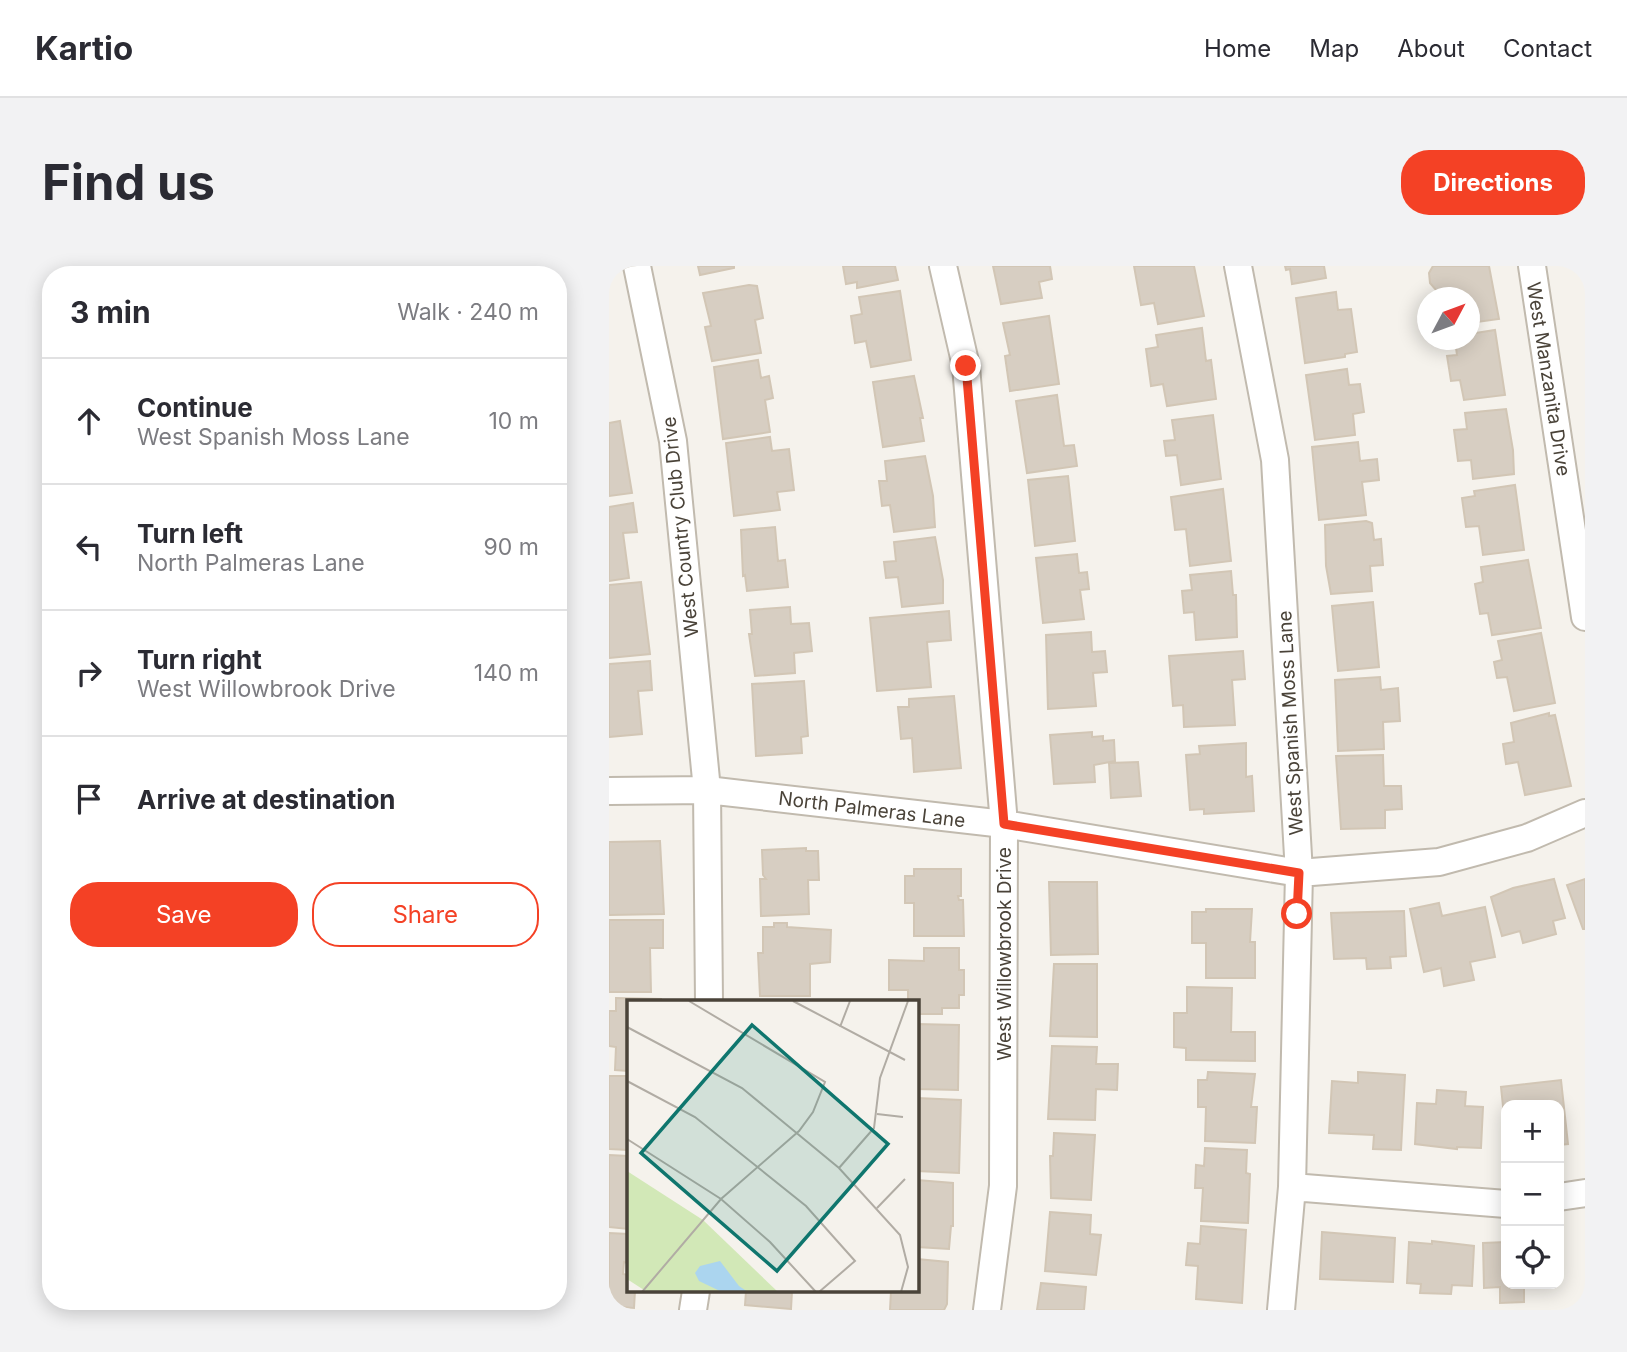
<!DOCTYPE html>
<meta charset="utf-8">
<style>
:root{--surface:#fff;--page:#f2f2f3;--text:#2b2b33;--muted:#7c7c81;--line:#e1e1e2;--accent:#f44125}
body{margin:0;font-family:Inter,sans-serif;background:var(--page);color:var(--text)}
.controls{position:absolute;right:21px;bottom:21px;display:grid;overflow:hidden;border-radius:14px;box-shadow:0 4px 18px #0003}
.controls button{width:63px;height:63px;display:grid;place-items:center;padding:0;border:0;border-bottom:2px solid var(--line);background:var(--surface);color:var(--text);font:35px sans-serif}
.compass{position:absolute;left:808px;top:21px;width:63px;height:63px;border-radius:50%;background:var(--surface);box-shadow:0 4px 18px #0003;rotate:49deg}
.stop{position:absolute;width:21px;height:21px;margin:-16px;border:5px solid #f44125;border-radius:50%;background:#fff}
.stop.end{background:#f44125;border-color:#fff;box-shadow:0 2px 7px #0008}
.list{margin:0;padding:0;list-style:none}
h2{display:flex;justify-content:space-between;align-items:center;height:91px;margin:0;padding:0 28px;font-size:30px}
h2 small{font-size:23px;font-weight:400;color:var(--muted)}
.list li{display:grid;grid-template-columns:46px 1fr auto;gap:21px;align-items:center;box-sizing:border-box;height:126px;padding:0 28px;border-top:2px solid var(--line)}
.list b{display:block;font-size:26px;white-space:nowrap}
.list p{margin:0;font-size:23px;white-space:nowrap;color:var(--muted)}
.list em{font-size:23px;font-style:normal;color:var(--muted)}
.actions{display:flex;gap:14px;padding:21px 28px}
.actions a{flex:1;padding:16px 0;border:2px solid var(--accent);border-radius:28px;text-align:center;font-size:24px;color:var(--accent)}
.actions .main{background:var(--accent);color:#fff}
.icon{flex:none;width:38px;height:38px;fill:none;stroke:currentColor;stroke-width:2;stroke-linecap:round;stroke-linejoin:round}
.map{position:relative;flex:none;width:976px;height:1044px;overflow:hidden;border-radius:28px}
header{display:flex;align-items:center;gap:42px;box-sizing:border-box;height:98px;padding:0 35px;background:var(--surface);border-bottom:2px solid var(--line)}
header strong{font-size:33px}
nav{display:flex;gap:38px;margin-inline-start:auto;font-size:24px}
.intro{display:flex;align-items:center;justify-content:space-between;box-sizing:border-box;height:168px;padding:0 42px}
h1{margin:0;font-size:49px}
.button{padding:18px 32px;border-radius:28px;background:var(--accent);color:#fff;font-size:24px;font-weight:700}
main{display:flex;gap:42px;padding:0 42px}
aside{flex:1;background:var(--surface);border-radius:28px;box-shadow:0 4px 18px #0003}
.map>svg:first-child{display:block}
</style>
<header>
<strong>Kartio</strong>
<nav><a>Home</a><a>Map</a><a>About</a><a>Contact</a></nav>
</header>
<div class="intro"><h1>Find us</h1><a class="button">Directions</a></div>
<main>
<aside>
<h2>3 min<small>Walk · 240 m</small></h2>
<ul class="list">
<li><svg class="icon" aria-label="ahead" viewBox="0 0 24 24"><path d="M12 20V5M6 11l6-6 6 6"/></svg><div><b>Continue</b><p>West Spanish Moss Lane</p></div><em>10 m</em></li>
<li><svg class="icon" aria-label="left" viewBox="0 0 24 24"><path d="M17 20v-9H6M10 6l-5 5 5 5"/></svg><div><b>Turn left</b><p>North Palmeras Lane</p></div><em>90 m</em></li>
<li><svg class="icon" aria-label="right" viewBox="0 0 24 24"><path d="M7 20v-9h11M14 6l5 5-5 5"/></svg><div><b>Turn right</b><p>West Willowbrook Drive</p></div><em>140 m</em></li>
<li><svg class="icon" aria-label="arrive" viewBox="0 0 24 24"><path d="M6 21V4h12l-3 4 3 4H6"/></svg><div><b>Arrive at destination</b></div></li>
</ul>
<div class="actions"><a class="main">Save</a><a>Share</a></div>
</aside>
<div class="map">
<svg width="976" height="1044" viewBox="0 0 976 1044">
<rect width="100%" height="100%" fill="#f5f2ec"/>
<path fill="#d7cec2" stroke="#d2c6b5" stroke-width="2" d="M89,0h36v2l-34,7z
M234,0h52l3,14 -41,8v-6l-11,2z
M384,0h57l2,13 -13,3 3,16 -41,6z
M525,0h60l10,50 -46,8 -4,-21 -13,2z
M676,0h39l2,12 -34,6 -2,-15 -4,1z
M824,0h56l10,53 -30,4v-25h-26l-13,-15 -1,-10z
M140,19l8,1 6,32 -8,2 6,33 -49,8 -7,-34 6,-1 -8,-33z
M291,25l11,69 -40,7 -5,-26 -11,2 -4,-27 11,-2 -3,-17z
M727,26l2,18 13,-1 6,43 -12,2v3l-40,6 -9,-65z
M440,50l10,68 -49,7 -5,-35 5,-1 -7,-32z
M593,62l4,33 5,-1 5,39 -49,7 -4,-22 -12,2 -5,-37 12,-2 -2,-12z
M886,64l10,65 -41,5 -4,-20 -9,1 -4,-25 10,-1 -2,-15h14v-6z
M149,94l3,18 8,-2 4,22 -8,2 5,32 -47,7 -9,-72z
M738,103l2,16 11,-1 4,28 -11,2 2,21 -40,5 -9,-65z
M305,110l9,42h-3l4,23 -41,6 -10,-65z
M448,129l7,51 10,-1 3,21 -50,7 -11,-72z
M897,143l7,41 1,24 -41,5 -2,-19 -13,1 -4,-31 13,-1 -2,-16z
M604,149l8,64 -40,6 -4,-30 -11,1 -2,-15 11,-1 -3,-20z
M11,155l12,72 -23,3v-73z
M161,171l2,14 17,-2 5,41 -17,2 3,18 -46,6 -8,-73z
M749,176l2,19 17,-2 2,21 -17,2 4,33 -47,5 -7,-73z
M316,190l8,40 2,31 -41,5 -4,-27 -8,1 -3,-25h8l-2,-20z
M459,210l7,65 -40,5 -7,-66z
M906,219l9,65 -41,5 -4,-29 -13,1 -4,-29 13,-2 -1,-5z
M614,223l8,72 -41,5 -4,-37 -11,1 -4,-33z
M24,237l4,29 -14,1 6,45 -20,3v-74z
M757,255l6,2 2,17 7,-1 2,26 -13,1 2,25 -41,3 -5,-28 -1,-41z
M166,261l3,34 7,-1 3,27 -41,4 -2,-16 -2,1 -2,-46z
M326,271l8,43v23l-41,4 -4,-30 -12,1 -2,-16 12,-1 -2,-19z
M468,288l2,19 8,-1 2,17 -9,1 4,29 -41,4 -7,-65z
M919,294l13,68 -49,7 -4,-22 -8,1 -5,-30 8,-2 -2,-15z
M622,305l2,24h3l1,42 -41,3 -2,-28 -10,1 -2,-22 10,-1 -2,-15z
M32,316l9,72 -41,4v-73z
M764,336l6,65 -41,4 -6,-65z
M181,341l1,17 18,-1 3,28 -18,2 1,20 -40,3 -6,-42h3l-2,-24z
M340,345l2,29 -24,2 4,45 -54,4 -7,-73z
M482,366l1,20 13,-1 2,21 -14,1 3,33 -48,3 -2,-74z
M932,367l14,70 -41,8 -7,-34 -10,1 -3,-16 8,-2 -4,-19z
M634,385l2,28 -13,1 3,45 -51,2 -1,-22 -10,1 -4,-50z
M41,395l2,29 -14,1 4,43 -33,3v-73z
M771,411l1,13 17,-2 2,33 -17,1 1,27 -46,2 -3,-71z
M195,415l4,55 -7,1 1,16 -46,3 -4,-72z
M345,430l7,72 -47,4 -2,-34 -11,1 -3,-32h11v-8z
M940,447v3l6,-1 16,71 -46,9 -7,-33 -12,2 -3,-20 11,-2 -3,-19z
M483,466v5l11,-1v5l11,-1 1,21 -21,4 1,17 -41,2 -4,-49z
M637,477v34l6,-1 2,35 -50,3v-5l-14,1 -4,-55 14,-1 -1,-8z
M774,489l1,31h17l1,23 -17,1v18l-44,1 -5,-73z
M529,496l3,34 -30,2 -2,-35z
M51,575l4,73 -55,1v-73z
M197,582v3h12l1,29h-11l1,34 -48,2 -1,-37h6l-3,-4 -1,-25z
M305,603h47v27h-3l1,4h4l1,36h-50v-33h-9v-27h9z
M945,613l11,39 -12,3 3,13 -33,9 -3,-12 -18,5 -11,-39 22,-9z
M976,613v50h-2l-16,-44z
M440,616h48l1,72 -47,1z
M830,637l3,13 43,-9 10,50 -25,5 4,18 -30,6 -3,-18 -17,4 -14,-63z
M597,643h46l-2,33h5v36h-49v-35h-14v-31h14z
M795,645l2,45 -16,1 1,11 -24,1 -1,-11 -32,1 -3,-46z
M0,654h54v28h-13l1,44h-42z
M165,657h13v4l44,3 -1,32 -20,2v32h-50l-2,-43h5v-26h11z
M315,682h35v22h5v25h-5v13h-17v6h-25v-12h-9v-12h-19v-30l35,1z
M445,698h43v73l-47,-1z
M578,721l45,1 -1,44h24v29l-69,-1v-12l-12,-1v-34h13z
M7,732l45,1v3h-33v69l-13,-1 1,-23 -7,-1v-35h7z
M308,758l42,1 -1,65 -41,-1z
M443,780l45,1 -1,17h22l-1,26 -21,-1 -1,31 -47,-1z
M599,806l47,2 -4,33h6l-2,36 -50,-2 1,-34h-8v-27h9z
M749,806l47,3 -4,75 -28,-1 1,-14 -45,-2 3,-52 26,2z
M0,810h19v74l-19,-1z
M952,814l7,64 -9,1v-40h-53v30l-5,-48z
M828,824l29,2 -1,14 18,1 -2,41 -24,-1v2l-42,-5 2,-41 19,1z
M308,832l44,2 -2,73 -42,-2z
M445,867l41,2 -4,65 -40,-2 -1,-42h3z
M596,882l42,2 -1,23 4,1 -2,49 -47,-2 2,-33h-8l1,-23 8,1z
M0,889l19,1v73l-19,-2z
M308,914l36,3v43h-2l-2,23 -32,-2z
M441,946l41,3 -1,19 11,1 -5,40 -51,-4z
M592,960l45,4 -4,73 -46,-4 2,-33 -12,-1 2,-22 12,1z
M713,966l73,6 -2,44 -73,-3z
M0,967l19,1v29l-4,-1 -1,12 5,1v16h7l-1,17 -25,-2z
M823,975l42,5 -2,40 -20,-1 -1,9 -31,-1 1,-9 -14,-1 2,-41 23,2z
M897,976v42l50,2 -32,1v15l-24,1v-16l-16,1 -1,-45z
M308,993l31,3 -1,42 -3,6h-54l1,-19h26z
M432,1017l45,4 -2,23h-47z
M137,1025h46l-1,18 -46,-4z"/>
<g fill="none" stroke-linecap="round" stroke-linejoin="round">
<defs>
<path id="minor" d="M28,0l36,175 34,349 2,212
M334,0l23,100 38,458 -1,362 -16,124
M629,0l37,194 24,413 -7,314 -11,123
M923,0l53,351
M0,525l98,-1 297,34 295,49 140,-11 88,-24 58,-25
M683,921l214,17
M950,931l26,-4
M84,1044l3,-19"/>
</defs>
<use href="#minor" stroke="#c1baae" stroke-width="30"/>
<use href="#minor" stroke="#fff" stroke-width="26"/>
</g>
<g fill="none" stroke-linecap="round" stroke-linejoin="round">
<path stroke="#f44125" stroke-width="9" d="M357,100l38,458 295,49 -2,41"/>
</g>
<g text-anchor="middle" stroke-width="6" stroke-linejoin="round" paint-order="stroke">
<g font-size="19" fill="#4a4339" stroke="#fff">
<text transform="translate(940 113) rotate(81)" y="7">West Manzanita Drive</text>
<text transform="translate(71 261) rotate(-96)" y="7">West Country Club Drive</text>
<text transform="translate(681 457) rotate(-93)" y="7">West Spanish Moss Lane</text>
<text transform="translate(263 543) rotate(7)" y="7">North Palmeras Lane</text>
<text transform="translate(395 688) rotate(-90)" y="7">West Willowbrook Drive</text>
</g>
</g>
<g transform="translate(18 734)">
<rect width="292" height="292" fill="#f5f2ec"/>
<path d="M0,171l76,49 75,72h-131l-20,-13z" fill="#d2e8b7"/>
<path d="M93,261l19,25 9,6h-26l-23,-11 -4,-8 5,-7z" fill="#abd5ef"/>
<path fill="none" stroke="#b1aca4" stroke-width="2" d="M166,1l112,59M0,27l115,61 97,80 61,67 8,32 -7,25M213,27l10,-26M0,81l68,36 111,89 49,55 -36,31M250,114l26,3M0,139l94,60 49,43 46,50M212,168l35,-40 6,-50 28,-77M250,208l28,-29M15,292l79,-93 78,-68 14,-19 12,-30 -136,-81"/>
<path fill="#0f766e" fill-opacity="0.15" stroke="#0f766e" stroke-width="3.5" d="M125,25l136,119 -111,127 -136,-118z"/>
<rect width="292" height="292" fill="none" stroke="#4a4339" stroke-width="3.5"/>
</g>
</svg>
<div class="controls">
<button>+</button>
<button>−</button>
<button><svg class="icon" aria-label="locate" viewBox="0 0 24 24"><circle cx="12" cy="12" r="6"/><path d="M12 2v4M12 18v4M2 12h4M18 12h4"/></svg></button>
</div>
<svg class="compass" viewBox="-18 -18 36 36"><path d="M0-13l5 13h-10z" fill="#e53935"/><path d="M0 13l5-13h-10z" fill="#7c7c81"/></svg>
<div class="stop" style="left:688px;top:648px"></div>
<div class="stop end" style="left:357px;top:100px"></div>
</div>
</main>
